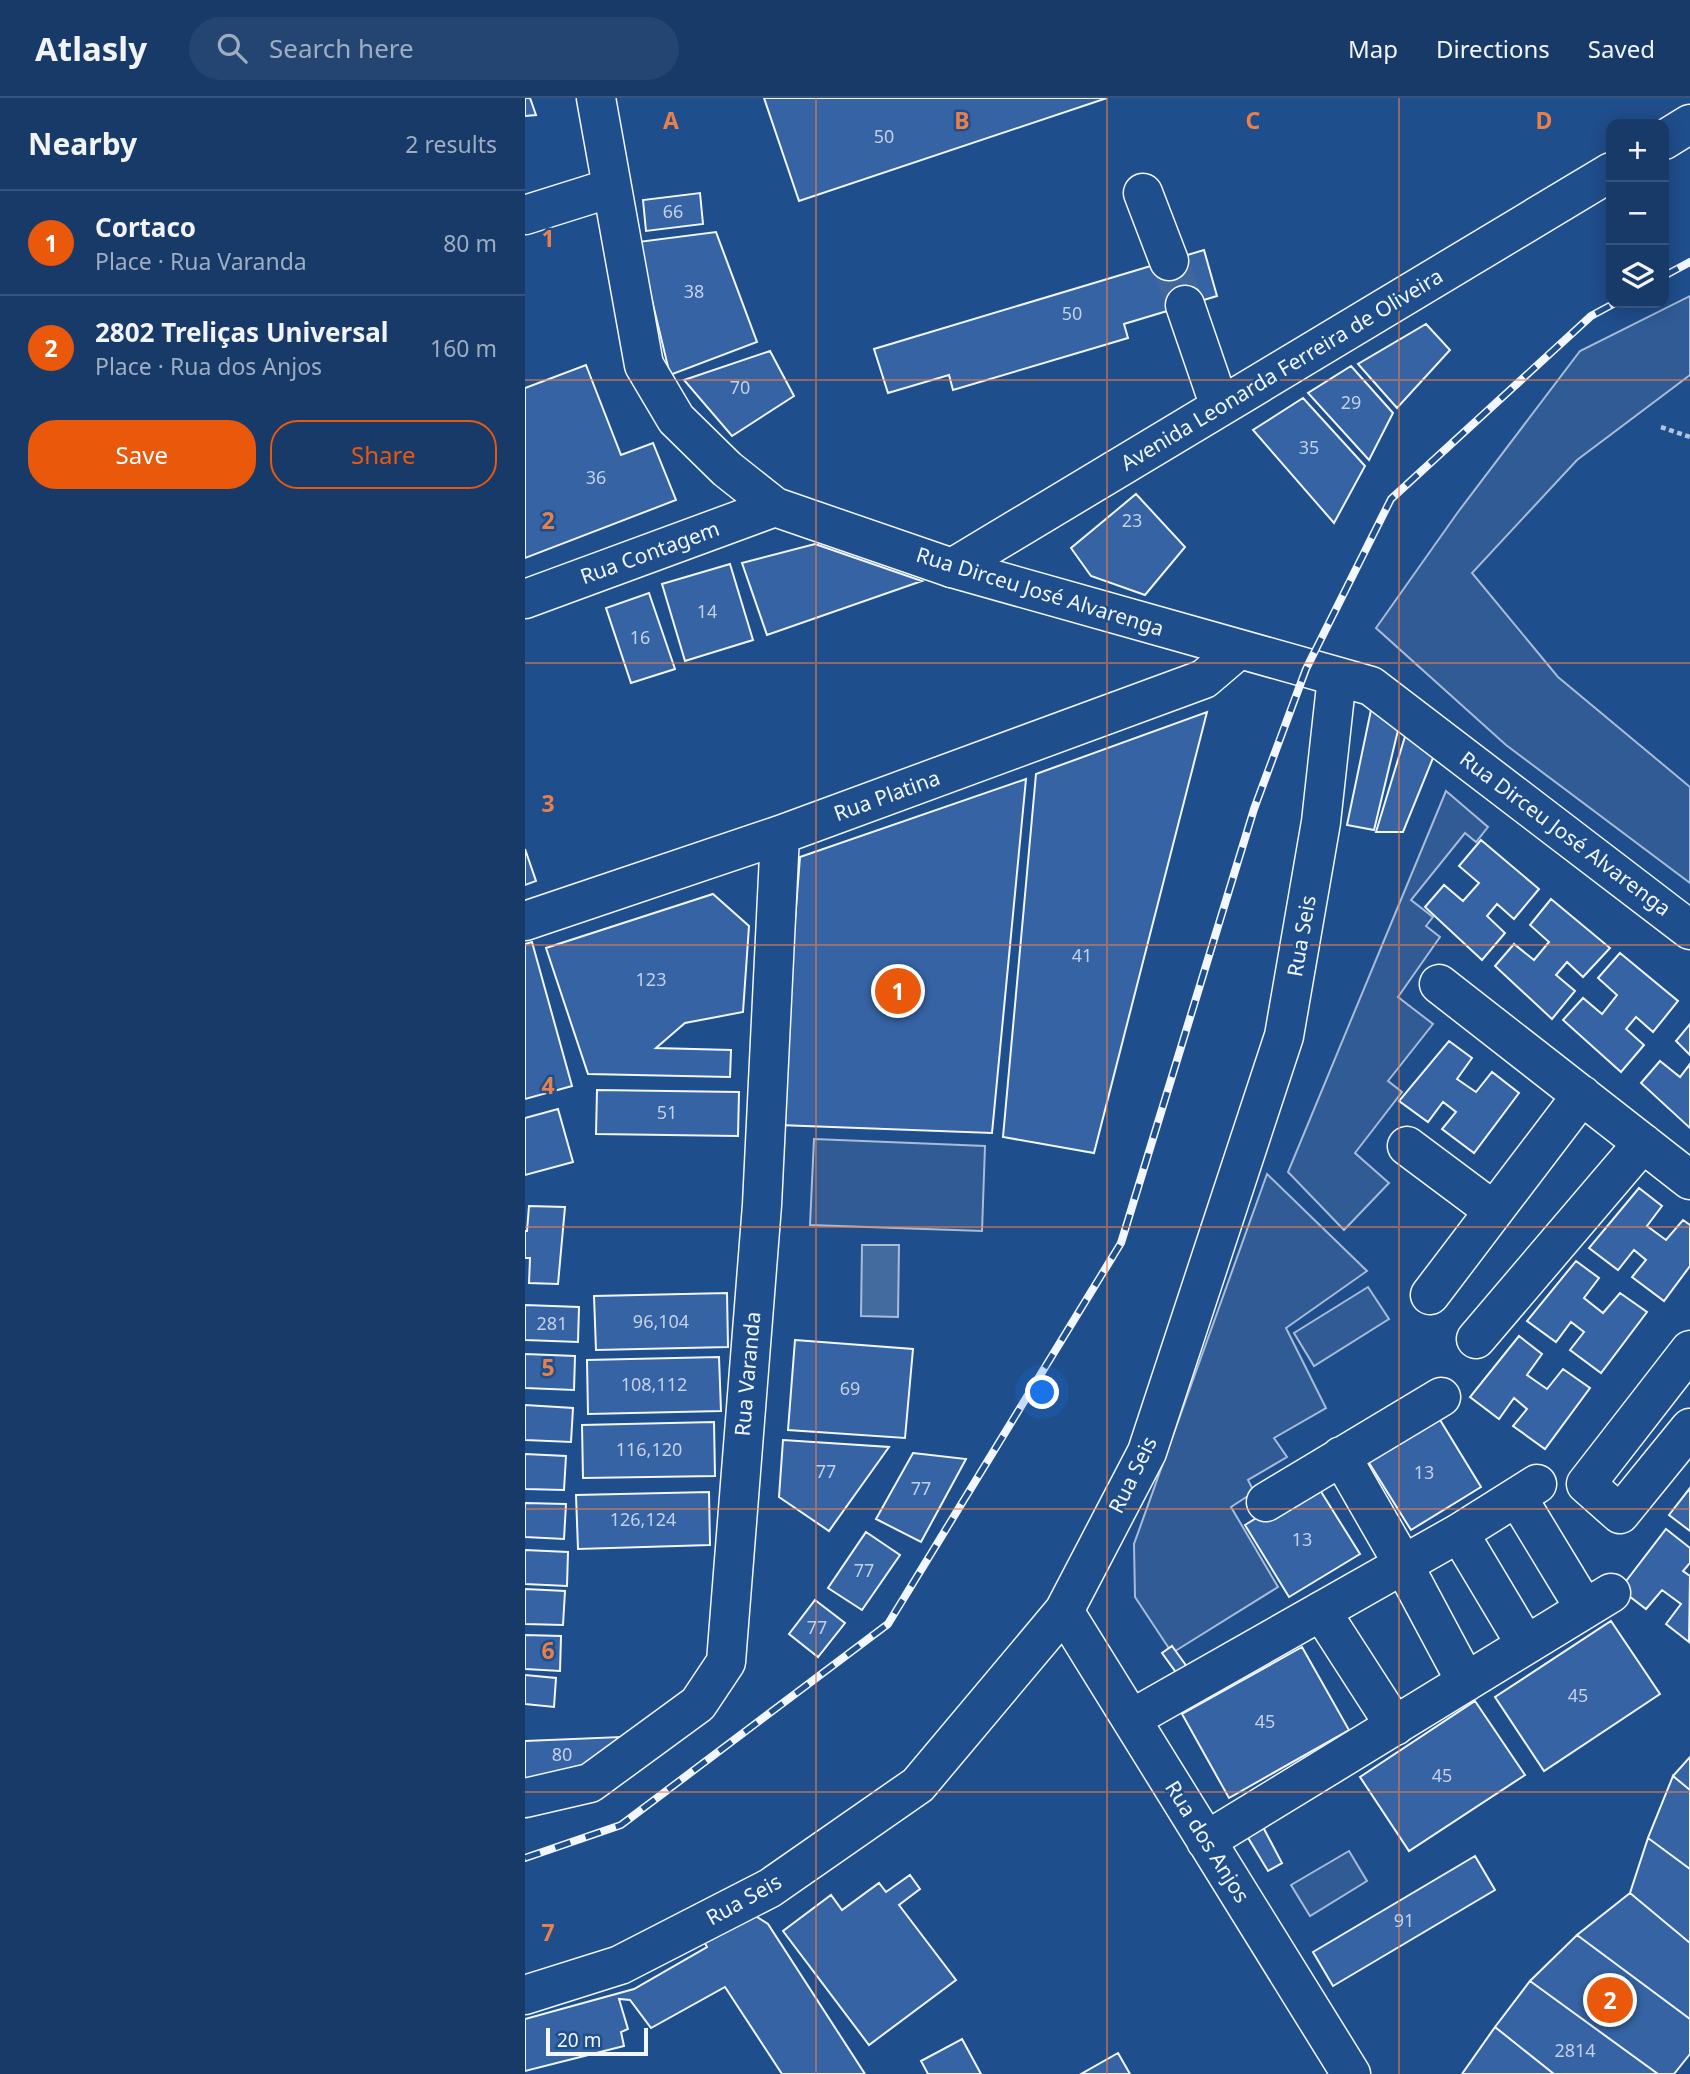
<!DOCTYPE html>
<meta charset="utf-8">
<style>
:root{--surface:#173a69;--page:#244571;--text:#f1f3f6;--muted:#9eadc0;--line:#36547d;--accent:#ea580c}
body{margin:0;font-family:"Noto Sans",sans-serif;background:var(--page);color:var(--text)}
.controls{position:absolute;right:21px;top:21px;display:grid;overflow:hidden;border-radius:14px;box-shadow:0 4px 18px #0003}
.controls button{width:63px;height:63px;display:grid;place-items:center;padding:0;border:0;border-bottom:2px solid var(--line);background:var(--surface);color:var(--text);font:35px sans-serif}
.scale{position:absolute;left:21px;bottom:18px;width:102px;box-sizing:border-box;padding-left:7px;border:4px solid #f2f6ff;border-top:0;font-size:19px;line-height:24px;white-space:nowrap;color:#f2f6ff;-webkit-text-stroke:5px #1f4e8c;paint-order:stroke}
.you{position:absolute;left:518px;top:1295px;width:24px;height:24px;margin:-18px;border:5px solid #fff;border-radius:50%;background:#1a73e8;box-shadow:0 0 0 10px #1a73e833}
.badge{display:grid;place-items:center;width:46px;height:46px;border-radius:50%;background:var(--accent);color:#fff;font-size:23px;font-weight:700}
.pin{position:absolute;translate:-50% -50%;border:4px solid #fff;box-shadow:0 2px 7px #0006}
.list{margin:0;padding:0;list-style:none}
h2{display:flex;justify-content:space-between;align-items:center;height:91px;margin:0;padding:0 28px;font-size:30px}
h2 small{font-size:23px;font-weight:400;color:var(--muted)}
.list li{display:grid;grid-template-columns:46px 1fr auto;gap:21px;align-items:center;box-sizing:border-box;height:105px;padding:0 28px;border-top:2px solid var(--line)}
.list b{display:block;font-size:26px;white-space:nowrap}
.list p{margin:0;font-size:23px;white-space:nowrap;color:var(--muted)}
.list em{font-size:23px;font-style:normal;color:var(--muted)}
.actions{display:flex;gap:14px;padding:21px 28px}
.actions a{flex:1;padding:16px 0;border:2px solid var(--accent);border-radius:28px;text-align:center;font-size:24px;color:var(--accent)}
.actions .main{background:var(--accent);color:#fff}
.icon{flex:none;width:38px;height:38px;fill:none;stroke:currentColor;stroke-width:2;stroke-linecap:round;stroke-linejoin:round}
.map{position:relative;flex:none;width:1165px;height:1976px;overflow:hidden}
header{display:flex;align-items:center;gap:42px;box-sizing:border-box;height:98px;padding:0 35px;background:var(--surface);border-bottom:2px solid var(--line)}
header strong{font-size:33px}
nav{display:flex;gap:38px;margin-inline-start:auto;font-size:24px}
.search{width:490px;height:63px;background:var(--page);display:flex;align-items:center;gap:18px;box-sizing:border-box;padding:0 24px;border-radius:38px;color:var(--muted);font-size:26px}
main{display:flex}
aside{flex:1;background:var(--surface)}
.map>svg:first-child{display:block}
</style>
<header>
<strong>Atlasly</strong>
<div class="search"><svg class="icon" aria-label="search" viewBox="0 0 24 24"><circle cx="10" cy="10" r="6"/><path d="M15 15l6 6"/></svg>Search here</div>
<nav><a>Map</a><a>Directions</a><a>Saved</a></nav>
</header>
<main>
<aside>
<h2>Nearby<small>2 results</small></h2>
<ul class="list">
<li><span class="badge">1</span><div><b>Cortaco</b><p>Place · Rua Varanda</p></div><em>80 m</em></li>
<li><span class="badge">2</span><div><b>2802 Treliças Universal</b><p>Place · Rua dos Anjos</p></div><em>160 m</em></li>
</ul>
<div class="actions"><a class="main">Save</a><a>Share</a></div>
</aside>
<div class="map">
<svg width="1165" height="1976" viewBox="0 0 1165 1976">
<rect width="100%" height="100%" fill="#1f4e8c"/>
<path fill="#305b95" stroke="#a8bbd7" stroke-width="2" d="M1165,198v79l-113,85 -105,113 86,104 132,110v96l-184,-138 -130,-117 82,-116 122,-161z
M921,693l42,36 -12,15 -11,-9 -54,67 22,17 -7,9 14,11 -42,60 35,27 -45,57 14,11 -47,61 34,30 -45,47 -56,-58z
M289,1041l171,7 -3,85 -172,-6z
M742,1076l100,97 -81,57 40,80 -52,30 13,19 -39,23 6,12 -23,15 47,80 -106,66 -37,-56 -1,-53z
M843,1189l21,32 -75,47 -20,-33z
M824,1753l18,30 -57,35 -19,-31z"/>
<path fill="#446ba0" stroke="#a8bbd7" stroke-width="2" d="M337,1147h37l-1,72 -37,-1z"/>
<path fill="#3563a3" stroke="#f2f6ff" stroke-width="2" d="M0,0h5l6,17 -11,1z
M239,0h343l-308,103z
M175,95l3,31 -57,7 -3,-31z
M191,134l41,110 -87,33 -32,-133z
M679,152l13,46 -93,28 4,14 -175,52 -4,-15 -61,18 -14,-44z
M901,226l24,26 -53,58 -39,-44z
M245,253l24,45 -62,40 -48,-56z
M61,267l35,90 32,-12 23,57 -151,58v-170z
M826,268l42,47 -24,47 -61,-67z
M778,300l62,68 -31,57 -81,-93z
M611,396l49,53 -40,48 -54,-19 -20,-28z
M290,446l107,37 -155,54 -25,-72z
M205,466l23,76 -68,21 -23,-77z
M124,495l26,76 -44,14 -25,-75z
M846,612l29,12 -26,108 -27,-5z
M682,614l-113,441 -91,-16 33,-363z
M882,632l28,23 -32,79h-27z
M501,681l-34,354 -213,-8 21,-268z
M956,742l58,49 -25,30 -17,-15 -10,12 18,17 -23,27 -57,-53 19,-22 19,16 16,-18 -20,-17z
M0,751l11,32 -11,4z
M188,796l36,32 -6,86 -58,11 -29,25 75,2 -1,27 -142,-3 -42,-126z
M1026,801l59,49 -27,29 -16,-15 -11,13 19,16 -23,28 -57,-53 19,-22 20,16 15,-18 -19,-17z
M7,844l40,144 -47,13v-155z
M1095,855l58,48 -25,31 -17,-15 -10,12 18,16 -23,27 -58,-52 20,-22 19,16 15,-19 -19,-17z
M1165,926v31l-14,-14z
M924,943l23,17 -15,21 19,13 16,-20 27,21 -45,60 -32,-24 14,-17 -13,-10 -15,20 -29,-21z
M1135,963l20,16 10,-13v64l-49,-45z
M72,992l142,2 -1,44 -142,-2z
M33,1011l15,53 -48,13v-57z
M1114,1090l23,18 -15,20 19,14 17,-20 7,5v41l-26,35 -32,-24 14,-17 -12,-10 -16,20 -29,-22z
M4,1108l36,1 -7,77 -29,-1 1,-25h-5v-27h2z
M1051,1163l23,17 -15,20 19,15 17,-20 27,19 -46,61 -31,-23 14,-18 -13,-10 -15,20 -29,-21z
M202,1195l1,54 -132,3 -2,-54z
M0,1207l54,2 -1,35 -53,-2z
M994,1238l23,18 -15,21 20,14 16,-20 27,19 -45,61 -32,-23 14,-17 -13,-11 -15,21 -29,-22z
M270,1242l118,9 -8,89 -117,-8z
M0,1256l50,2 -1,34 -49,-2z
M194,1259l2,54 -133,3 -1,-54z
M0,1307l48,3 -2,34 -46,-2z
M912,1317l44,72 -70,43 -45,-72z
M189,1324l1,54 -132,2 -1,-53z
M258,1342l106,7 -60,84 -50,-34z
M388,1355l53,6 -45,83 -45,-23z
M0,1356l41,2 -2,34 -39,-1z
M790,1384l45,72 -71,43 -44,-72z
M1165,1390v43l-21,-16z
M184,1394l1,53 -132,4 -2,-54z
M0,1405l41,1 -2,35 -39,-2z
M1141,1431l24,19v15l-7,8 7,5 -1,66 -23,-18 15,-20 -19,-14 -16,19 -26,-20z
M341,1434l34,23 -38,55 -34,-22z
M0,1452l43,2 -1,34 -42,-2z
M0,1491l40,2 -2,34 -38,-1z
M290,1502l30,23 -27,34 -29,-23z
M1086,1523l49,73 -116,77 -49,-74z
M0,1537l36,1 -1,35 -35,-2z
M647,1548l21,29 -10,7 -21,-29z
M777,1549l47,83 -120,68 -47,-84z
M0,1577l31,3 -2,29 -29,-3z
M950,1603l50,74 -116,76 -49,-74z
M95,1639l-37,32 -58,12v-40z
M1165,1659v33l-17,-14z
M1148,1678l17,14v79l-42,-31z
M738,1729l19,36 -14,8 -21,-35z
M1123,1740l42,31v74l-60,-50z
M950,1758l20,34 -162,96 -20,-34z
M385,1777l10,14 -21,16 57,75 -87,65 -86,-114 48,-36 11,15 37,-27 7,9z
M1105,1795l60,50v76l-113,-84z
M229,1817l14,9 97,150h-83l-57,-87 -74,41 -21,-28 -11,-1 9,30 -7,3 3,14 -99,25v-52l109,-30 73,-42 -6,-11z
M1052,1837l113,84v35l-16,20h-16l-128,-93z
M1005,1883l128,93h-104l-59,-47z
M970,1929l59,47h-92z
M437,1941l19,35h-53l-7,-13z
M593,1955l12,21h-49z"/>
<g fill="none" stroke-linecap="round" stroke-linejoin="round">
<path stroke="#3f679d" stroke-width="38" stroke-dasharray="38 19" stroke-linecap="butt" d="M644,163l16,44"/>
<defs>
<path id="minor" d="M1139,42l26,-16
M618,95l26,68
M0,117l86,-27
M660,207l35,102
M427,470l659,-396
M0,501l250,-92
M0,823l255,-86 424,-156 34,-29
M914,886l251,196
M882,1048l87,65
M905,1197l152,-200
M951,1241l167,-196
M1165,1330l-70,86 -34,-30 104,-134
M816,1358l62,108 63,118
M992,1399l68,112
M741,1404l175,-105
M934,1435l67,112
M539,1513l287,463
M796,1513l74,115
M606,1621l328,-186 78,-49
M0,1700l65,-15 108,-79 28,-42 36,-457 18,-370
M681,1743l405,-248
M0,1897l95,-30 150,-77 148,-103 146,-174 83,-159 137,-416 37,-214 16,-145"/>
<path id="major" d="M71,0l48,267 32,54 51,50 48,38 177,61 419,118 319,244"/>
</defs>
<use href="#minor" stroke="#f2f6ff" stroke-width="41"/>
<use href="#major" stroke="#f2f6ff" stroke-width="41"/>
<path stroke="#b3c4dc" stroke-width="4.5" stroke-dasharray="5 3.5" stroke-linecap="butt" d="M1136,329l29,10"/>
<use href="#minor" stroke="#1f4e8c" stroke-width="38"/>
<use href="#major" stroke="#1f4e8c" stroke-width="38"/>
<defs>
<path id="rail" d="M1139,178l26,-14
M0,1760l96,-33 267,-201 233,-381 133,-434 52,-140 85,-170 200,-183 24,-13"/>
</defs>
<use href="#rail" stroke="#f2f6ff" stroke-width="8"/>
<use href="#rail" stroke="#1f4e8c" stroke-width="5" stroke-dasharray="16" stroke-linecap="butt"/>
</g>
<path fill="none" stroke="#ea8049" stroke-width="2" stroke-opacity="0.55" d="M291,0v1976M582,0v1976M874,0v1976M0,282h1165M0,565h1165M0,847h1165M0,1129h1165M0,1411h1165M0,1694h1165"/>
<g text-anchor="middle" stroke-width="5" stroke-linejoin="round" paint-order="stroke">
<g font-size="18" fill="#c3d1e8">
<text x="359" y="45">50</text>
<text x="148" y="120">66</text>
<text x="169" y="200">38</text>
<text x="547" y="222">50</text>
<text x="215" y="296">70</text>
<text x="826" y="311">29</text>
<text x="784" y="356">35</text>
<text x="71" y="386">36</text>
<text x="607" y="429">23</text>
<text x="182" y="520">14</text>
<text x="115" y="546">16</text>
<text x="557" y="864">41</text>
<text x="126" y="888">123</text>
<text x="142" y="1021">51</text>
<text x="136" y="1230">96,104</text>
<text x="27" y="1232">281</text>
<text x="129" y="1293">108,112</text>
<text x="325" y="1297">69</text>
<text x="124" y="1358">116,120</text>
<text x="301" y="1380">77</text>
<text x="899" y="1381">13</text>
<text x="396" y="1397">77</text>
<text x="118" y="1428">126,124</text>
<text x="777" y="1448">13</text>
<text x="339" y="1479">77</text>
<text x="292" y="1536">77</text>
<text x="1053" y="1604">45</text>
<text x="740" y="1630">45</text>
<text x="37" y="1663">80</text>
<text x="917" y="1684">45</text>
<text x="879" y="1829">91</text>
<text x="1050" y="1959">2814</text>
</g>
<g font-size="21" fill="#f2f6ff" stroke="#1f4e8c">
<text transform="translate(757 272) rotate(-31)" y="7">Avenida Leonarda Ferreira de Oliveira</text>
<text transform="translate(125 455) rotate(-20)" y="7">Rua Contagem</text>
<text transform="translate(515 494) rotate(17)" y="7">Rua Dirceu José Alvarenga</text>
<text transform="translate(362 698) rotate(-20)" y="7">Rua Platina</text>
<text transform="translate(1040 736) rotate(37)" y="7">Rua Dirceu José Alvarenga</text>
<text transform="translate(777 838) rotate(-80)" y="7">Rua Seis</text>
<text transform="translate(223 1276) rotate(-85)" y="7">Rua Varanda</text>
<text transform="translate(608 1377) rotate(-64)" y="7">Rua Seis</text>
<text transform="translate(682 1744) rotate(58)" y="7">Rua dos Anjos</text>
<text transform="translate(219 1802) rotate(-29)" y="7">Rua Seis</text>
</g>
</g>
<g font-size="23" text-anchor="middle" font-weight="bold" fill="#ea8049" stroke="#1f4e8c" stroke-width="5" stroke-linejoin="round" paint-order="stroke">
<text x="146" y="31">A</text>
<text x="437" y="31">B</text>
<text x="728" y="31">C</text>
<text x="1019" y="31">D</text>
<text x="23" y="149">1</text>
<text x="23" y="431">2</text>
<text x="23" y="714">3</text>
<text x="23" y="996">4</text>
<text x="23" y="1278">5</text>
<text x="23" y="1561">6</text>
<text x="23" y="1843">7</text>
</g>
</svg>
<div class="controls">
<button>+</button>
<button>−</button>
<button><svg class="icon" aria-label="layers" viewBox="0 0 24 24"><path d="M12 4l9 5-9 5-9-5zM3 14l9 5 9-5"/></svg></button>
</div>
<div class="scale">20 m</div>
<div class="you"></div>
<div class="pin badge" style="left:373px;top:893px">1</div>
<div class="pin badge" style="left:1085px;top:1902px">2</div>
</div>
</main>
